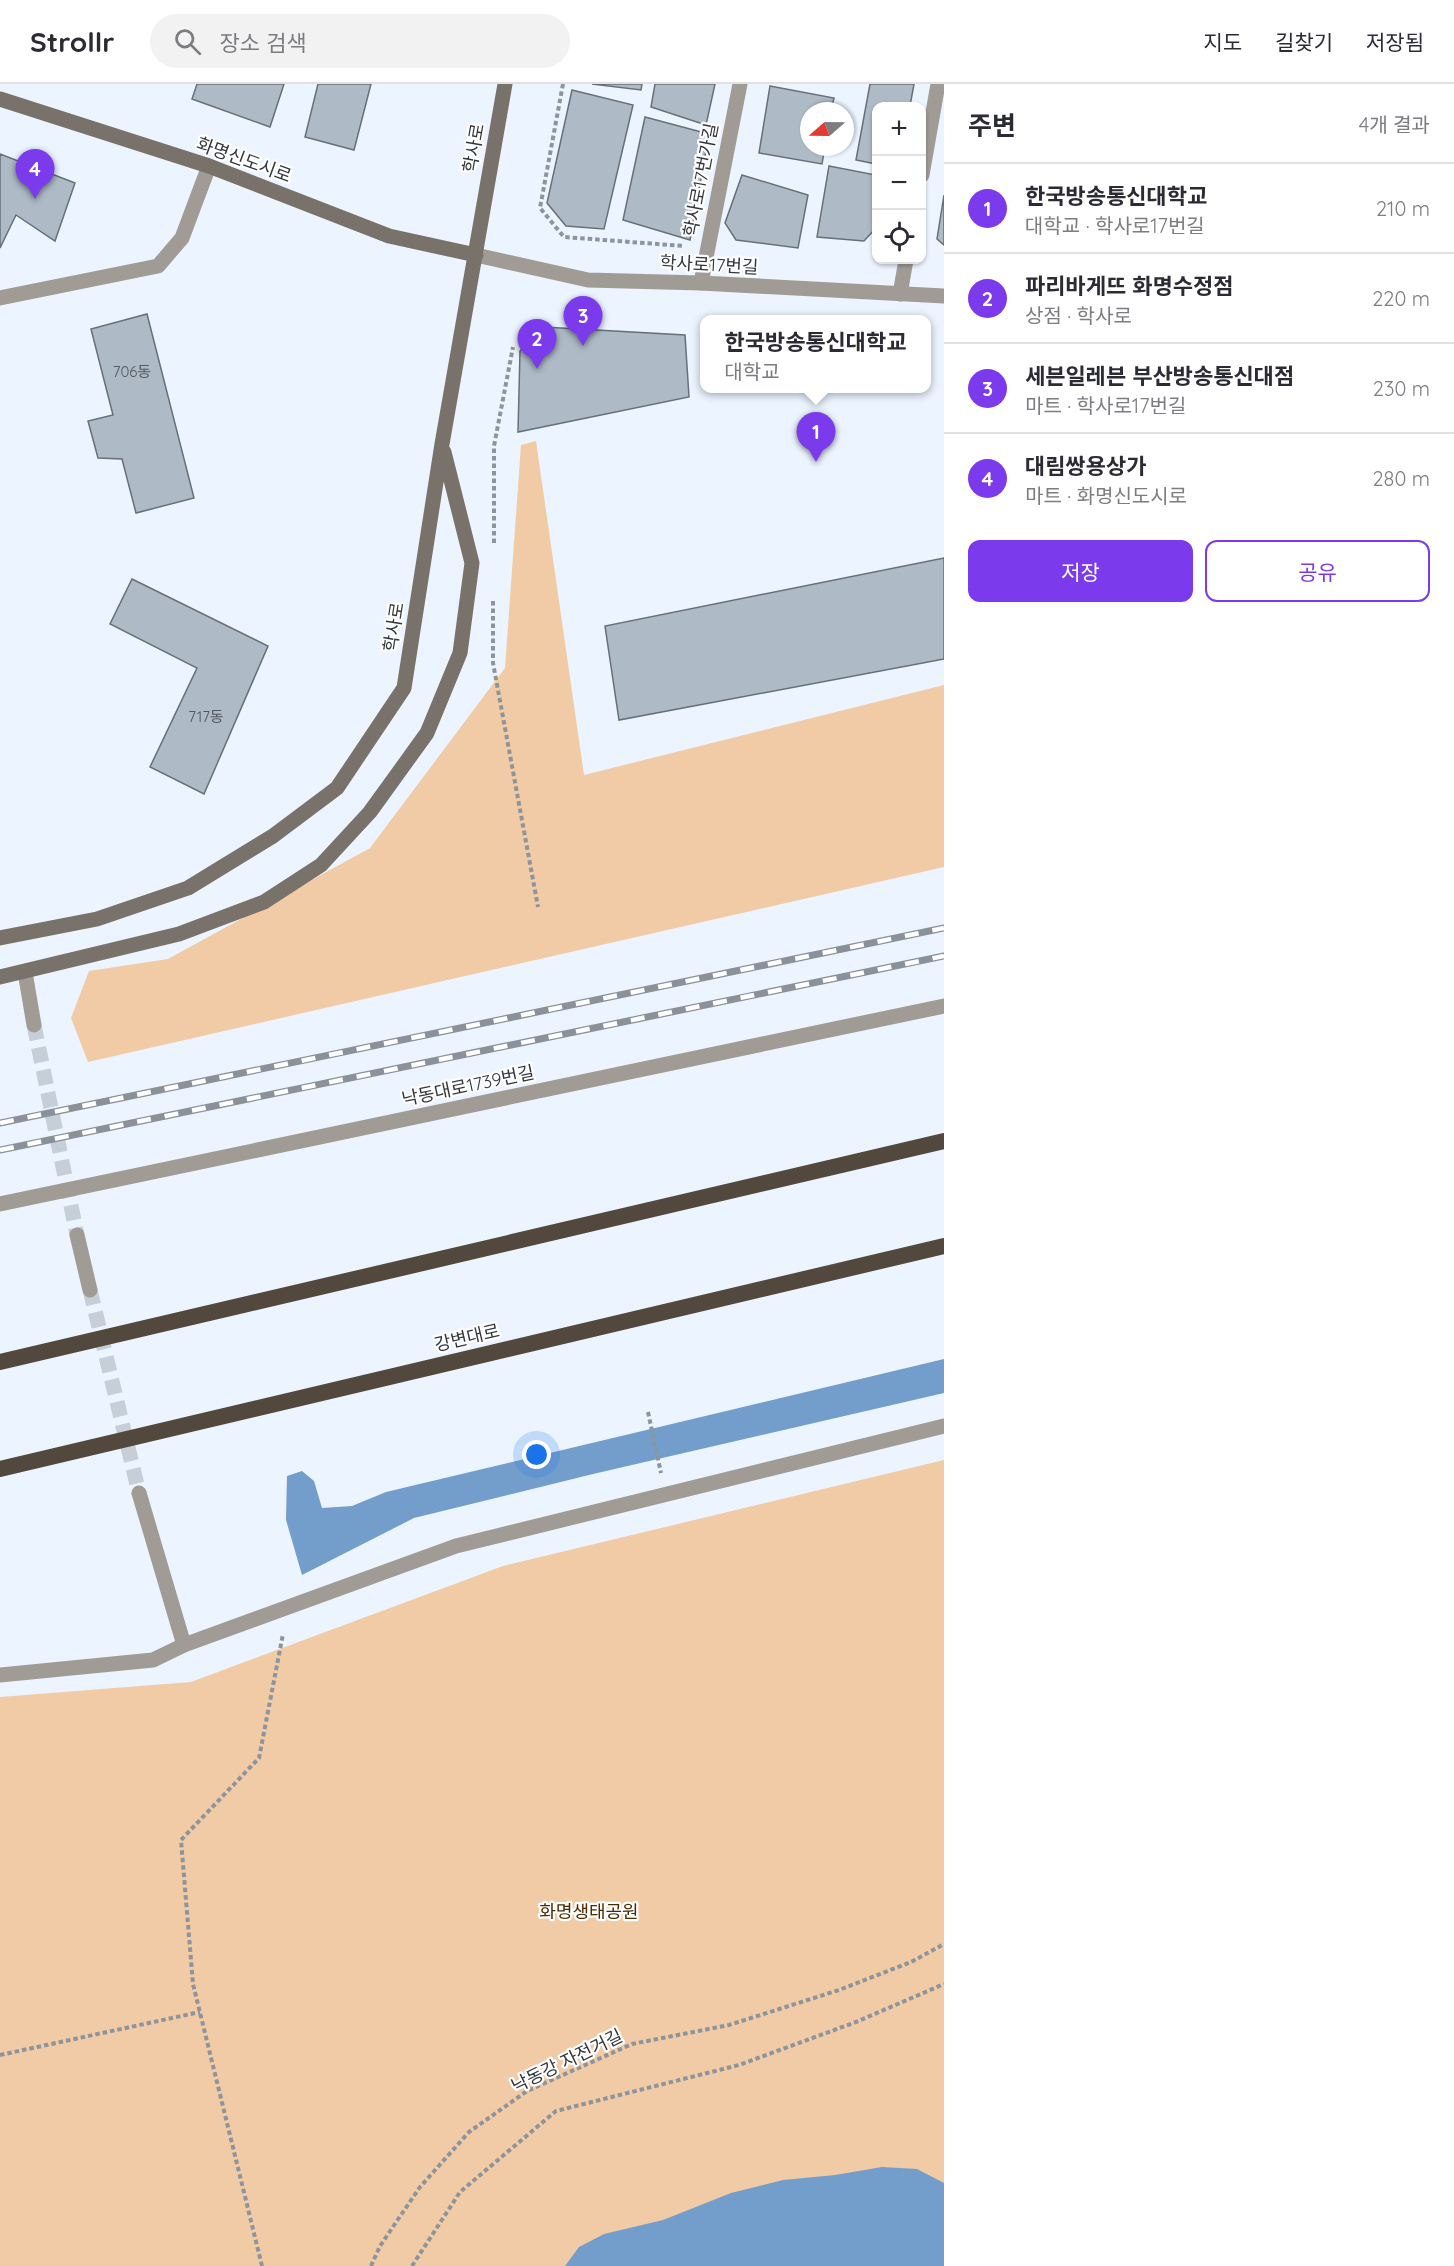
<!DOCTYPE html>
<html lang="ko">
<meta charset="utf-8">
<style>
:root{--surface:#fff;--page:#f2f2f3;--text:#2b2b33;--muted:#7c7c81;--line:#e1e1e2;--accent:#7c3aed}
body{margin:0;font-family:Quicksand,"Noto Sans KR",sans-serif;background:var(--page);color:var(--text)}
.controls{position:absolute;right:18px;top:18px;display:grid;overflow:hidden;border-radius:12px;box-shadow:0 2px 4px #0004}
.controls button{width:54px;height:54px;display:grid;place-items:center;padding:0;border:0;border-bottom:2px solid var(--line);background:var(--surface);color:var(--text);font:30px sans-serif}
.compass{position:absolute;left:800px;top:18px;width:54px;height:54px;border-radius:50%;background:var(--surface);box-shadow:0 2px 4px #0004;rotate:250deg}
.you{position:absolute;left:537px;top:1371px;width:21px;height:21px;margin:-15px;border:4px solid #fff;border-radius:50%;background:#1a73e8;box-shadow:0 0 0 9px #1a73e833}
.badge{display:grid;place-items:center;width:39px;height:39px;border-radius:50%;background:var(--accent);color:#fff;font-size:20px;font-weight:700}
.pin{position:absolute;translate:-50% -50px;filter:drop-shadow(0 2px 3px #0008)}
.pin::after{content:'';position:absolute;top:32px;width:21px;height:18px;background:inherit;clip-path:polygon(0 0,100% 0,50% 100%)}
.popup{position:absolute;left:700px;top:231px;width:231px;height:78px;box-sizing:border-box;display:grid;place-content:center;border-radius:12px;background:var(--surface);filter:drop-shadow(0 2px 4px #0005);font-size:20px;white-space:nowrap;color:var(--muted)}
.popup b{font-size:22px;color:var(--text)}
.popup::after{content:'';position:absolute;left:50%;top:100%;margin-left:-12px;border:12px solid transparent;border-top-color:var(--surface)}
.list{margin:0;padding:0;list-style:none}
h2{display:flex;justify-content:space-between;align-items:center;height:78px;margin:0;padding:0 24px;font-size:26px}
h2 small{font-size:20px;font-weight:400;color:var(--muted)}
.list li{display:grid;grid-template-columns:39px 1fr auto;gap:18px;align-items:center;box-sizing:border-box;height:90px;padding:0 24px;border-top:2px solid var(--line)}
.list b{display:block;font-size:22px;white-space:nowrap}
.list p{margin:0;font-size:20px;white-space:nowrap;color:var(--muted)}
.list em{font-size:20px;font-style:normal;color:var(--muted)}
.actions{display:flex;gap:12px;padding:18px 24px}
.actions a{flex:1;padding:14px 0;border:2px solid var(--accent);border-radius:12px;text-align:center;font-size:21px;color:var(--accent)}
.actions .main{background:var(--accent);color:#fff}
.icon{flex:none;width:33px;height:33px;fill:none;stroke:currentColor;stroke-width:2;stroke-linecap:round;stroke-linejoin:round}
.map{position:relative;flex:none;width:944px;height:2182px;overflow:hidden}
header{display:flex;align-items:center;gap:36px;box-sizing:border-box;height:84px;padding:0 30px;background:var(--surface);border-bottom:2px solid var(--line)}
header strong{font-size:28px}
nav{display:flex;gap:33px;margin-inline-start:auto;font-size:21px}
.search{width:420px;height:54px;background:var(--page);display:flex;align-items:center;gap:15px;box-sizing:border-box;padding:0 21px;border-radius:33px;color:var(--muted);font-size:22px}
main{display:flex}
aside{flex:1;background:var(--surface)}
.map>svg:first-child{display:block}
</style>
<header>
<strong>Strollr</strong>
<div class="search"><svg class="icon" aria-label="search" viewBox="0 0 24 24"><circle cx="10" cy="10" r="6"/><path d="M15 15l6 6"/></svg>장소 검색</div>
<nav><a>지도</a><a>길찾기</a><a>저장됨</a></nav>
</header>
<main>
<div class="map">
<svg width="944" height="2182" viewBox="0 0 944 2182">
<rect width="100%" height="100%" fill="#ebf4ff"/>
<path fill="#f1cba5" d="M536,357l48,334 360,-90v182l-856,195 -17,-44 18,-47 79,-12 202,-111 135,-180 16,-223z
M944,1376v806h-944v-569l191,-15 312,-116z"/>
<path fill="#739ecc" d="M944,1275v34l-351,81 -179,44 -112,57 -16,-55 1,-44 15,-5 12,10 8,27 30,-2 34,-14z
M882,2083l35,2 27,14v83h-379l14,-19 25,-13 59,-14 68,-27 52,-13 52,-5z"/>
<path fill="#aebac6" stroke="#66707b" stroke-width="1.5" d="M197,0h87l-14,43 -78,-28z
M318,0h53l-17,66 -49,-13z
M592,0h50l-1,6z
M655,0h60l-9,41 -55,-18z
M870,0h44l-4,22h-34v58l-20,-4z
M770,2l64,12 -3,13h-22v36h16l-3,17 -63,-11z
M572,6l61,15 -29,124 -38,-3 -19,-23z
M645,33l64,17 -19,106 -67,-20z
M0,70l75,29 -20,58 -39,-26 -16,33z
M829,82l47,9v53l-12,13 -47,-4z
M742,91l66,20 -10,53 -62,-8 -11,-17z
M944,111v50l-7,-6z
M147,230l47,184 -58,15 -14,-54 -24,-1 -10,-37 25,-6 -22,-86z
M543,243l142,8 4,62 -171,35 2,-81z
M944,474v101l-325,61 -14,-94z
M132,495l136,67 -64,148 -54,-27 47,-99 -87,-44z"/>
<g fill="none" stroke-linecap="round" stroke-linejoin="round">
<path stroke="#c6ced8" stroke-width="15" stroke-dasharray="15 8" stroke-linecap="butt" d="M34,941l43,210
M90,1206l49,203"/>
<path stroke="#8d949c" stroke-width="4" stroke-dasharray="4.5 3" stroke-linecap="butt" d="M563,0l-23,124 24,29 120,9
M494,459v-97l19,-99
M493,517v62l45,244
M648,1328l13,61
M0,1971l200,-43
M262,2182l-69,-282 -12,-144 78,-82 24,-124
M371,2182l9,-20 40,-59 49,-55 58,-41 105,-47 97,-19 110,-35 72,-28 33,-18
M412,2182l48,-74 96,-81 183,-46 117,-43 88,-38"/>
<path stroke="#a19b96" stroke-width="15" d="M922,91l16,-91
M701,199l39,-199
M900,210l6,-34
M0,214l158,-32 24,-28 27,-72
M184,1561l272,-99 488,-120"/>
<path stroke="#a19b96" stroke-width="15" d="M476,171l112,25 113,3 243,13
M25,888l9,53
M0,1120l944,-198
M77,1151l13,55
M0,1591l153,-15 31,-15 -45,-152"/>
<path stroke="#79726a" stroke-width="15" d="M0,15l209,67 180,70 87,19
M0,854l97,-19 91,-31 85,-52 64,-48 67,-100 38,-244 63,-360
M0,893l179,-43 85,-32 57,-37 49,-53 57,-79 33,-80 12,-90 -28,-111"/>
<path stroke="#52483e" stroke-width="16" d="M0,1278l944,-221
M0,1385l944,-223"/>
<defs>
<path id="rail" d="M0,1039l944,-195
M0,1066l944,-194"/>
</defs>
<use href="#rail" stroke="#8b9199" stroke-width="7"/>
<use href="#rail" stroke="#fff" stroke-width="4.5" stroke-dasharray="14" stroke-linecap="butt"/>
</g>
<g text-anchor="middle" stroke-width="4.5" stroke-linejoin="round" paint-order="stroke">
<g font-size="15" fill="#52585e">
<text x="132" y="293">706동</text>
<text x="206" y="638">717동</text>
</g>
<g font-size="18" fill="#33373c" stroke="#fff">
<text transform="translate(474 64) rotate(-80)" y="6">학사로</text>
<text transform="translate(244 76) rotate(20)" y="6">화명신도시로</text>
<text transform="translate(701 96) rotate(-79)" y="6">학사로17번가길</text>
<text transform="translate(709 181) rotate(3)" y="6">학사로17번길</text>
<text transform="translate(394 543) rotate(-81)" y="6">학사로</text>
<text transform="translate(468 1002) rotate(-12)" y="6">낙동대로1739번길</text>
<text transform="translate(467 1254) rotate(-13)" y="6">강변대로</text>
<text transform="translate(567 1977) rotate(-26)" y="6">낙동강 자전거길</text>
</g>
<g font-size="18" fill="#4a2b03" stroke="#fff">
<text x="589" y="1834">화명생태공원</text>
</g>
</g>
</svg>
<div class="controls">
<button>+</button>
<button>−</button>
<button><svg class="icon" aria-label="locate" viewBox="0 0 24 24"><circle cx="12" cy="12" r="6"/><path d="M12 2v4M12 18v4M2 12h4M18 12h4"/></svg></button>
</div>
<svg class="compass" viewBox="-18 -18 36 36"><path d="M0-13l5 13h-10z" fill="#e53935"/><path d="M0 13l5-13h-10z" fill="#7c7c81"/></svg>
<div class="you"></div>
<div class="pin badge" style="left:816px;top:378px">1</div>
<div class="popup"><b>한국방송통신대학교</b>대학교</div>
<div class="pin badge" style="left:537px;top:285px">2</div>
<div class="pin badge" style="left:583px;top:262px">3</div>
<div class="pin badge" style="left:35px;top:115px">4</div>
</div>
<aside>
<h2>주변<small>4개 결과</small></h2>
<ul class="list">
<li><span class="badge">1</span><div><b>한국방송통신대학교</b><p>대학교 · 학사로17번길</p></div><em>210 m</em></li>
<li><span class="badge">2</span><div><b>파리바게뜨 화명수정점</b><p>상점 · 학사로</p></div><em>220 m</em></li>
<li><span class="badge">3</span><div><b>세븐일레븐 부산방송통신대점</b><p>마트 · 학사로17번길</p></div><em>230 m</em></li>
<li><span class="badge">4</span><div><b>대림쌍용상가</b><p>마트 · 화명신도시로</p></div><em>280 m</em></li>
</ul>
<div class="actions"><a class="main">저장</a><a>공유</a></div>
</aside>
</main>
